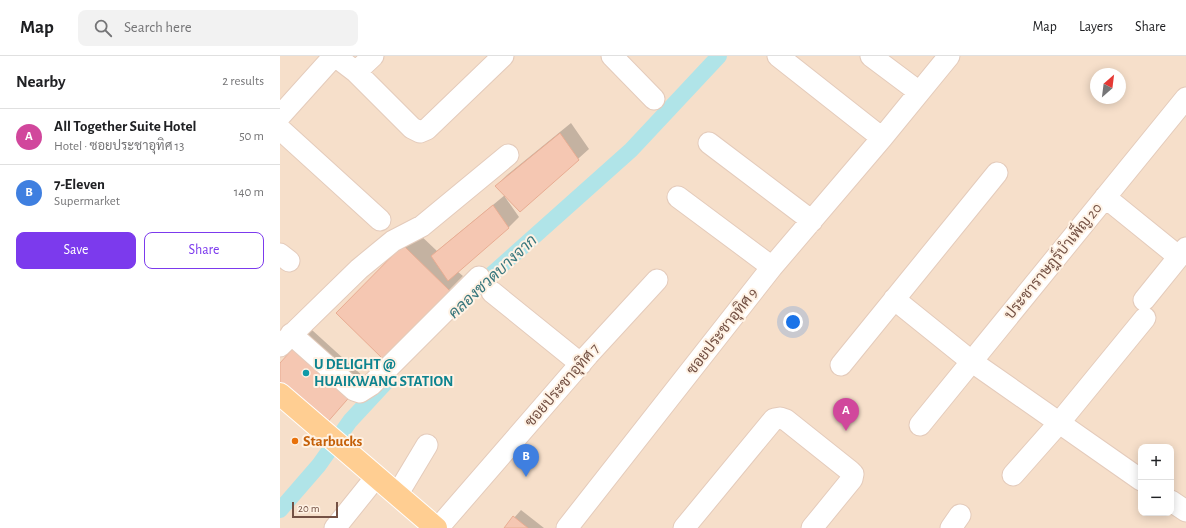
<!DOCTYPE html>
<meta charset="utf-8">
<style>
:root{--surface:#fff;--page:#f2f2f2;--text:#202124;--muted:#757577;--line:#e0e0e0;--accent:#7c3aed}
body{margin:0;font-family:"Alegreya Sans",Sarabun,sans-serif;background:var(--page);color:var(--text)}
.controls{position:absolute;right:12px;bottom:12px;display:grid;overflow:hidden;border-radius:8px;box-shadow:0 2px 10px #0003}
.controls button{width:36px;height:36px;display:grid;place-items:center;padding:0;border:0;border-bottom:1px solid var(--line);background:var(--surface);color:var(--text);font:20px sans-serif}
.compass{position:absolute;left:810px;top:12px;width:36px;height:36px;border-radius:50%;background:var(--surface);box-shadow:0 2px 10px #0003;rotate:28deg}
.scale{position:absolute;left:12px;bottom:10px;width:46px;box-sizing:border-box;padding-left:4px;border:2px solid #745144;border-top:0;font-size:11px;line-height:14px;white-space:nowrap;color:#745144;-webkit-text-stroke:3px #fff2e4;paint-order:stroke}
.you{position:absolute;left:513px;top:266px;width:14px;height:14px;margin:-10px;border:3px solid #fff;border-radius:50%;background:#1a73e8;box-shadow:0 0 0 6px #1a73e833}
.badge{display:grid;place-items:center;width:26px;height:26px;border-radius:50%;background:var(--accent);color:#fff;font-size:13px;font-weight:700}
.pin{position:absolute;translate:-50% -33px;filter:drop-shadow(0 1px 2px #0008)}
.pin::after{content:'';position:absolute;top:21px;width:14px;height:12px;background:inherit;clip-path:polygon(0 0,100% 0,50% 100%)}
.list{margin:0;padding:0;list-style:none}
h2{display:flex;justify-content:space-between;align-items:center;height:52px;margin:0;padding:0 16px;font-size:17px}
h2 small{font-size:13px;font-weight:400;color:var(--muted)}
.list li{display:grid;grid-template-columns:26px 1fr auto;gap:12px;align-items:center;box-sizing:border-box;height:56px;padding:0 16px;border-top:1px solid var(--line)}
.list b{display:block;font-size:15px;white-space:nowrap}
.list p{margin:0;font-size:13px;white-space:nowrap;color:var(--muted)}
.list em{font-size:13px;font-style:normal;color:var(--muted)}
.actions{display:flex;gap:8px;padding:12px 16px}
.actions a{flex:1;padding:9px 0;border:1px solid var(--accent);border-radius:8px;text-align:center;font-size:14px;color:var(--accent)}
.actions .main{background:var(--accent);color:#fff}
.icon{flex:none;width:22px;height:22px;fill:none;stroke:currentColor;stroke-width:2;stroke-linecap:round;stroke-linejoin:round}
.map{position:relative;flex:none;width:906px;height:472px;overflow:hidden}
header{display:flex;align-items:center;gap:24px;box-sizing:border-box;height:56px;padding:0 20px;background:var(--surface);border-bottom:1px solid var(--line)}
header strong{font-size:19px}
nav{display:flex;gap:22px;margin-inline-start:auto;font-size:14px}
.search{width:280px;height:36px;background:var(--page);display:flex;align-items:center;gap:10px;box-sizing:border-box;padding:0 14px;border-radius:8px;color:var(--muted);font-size:15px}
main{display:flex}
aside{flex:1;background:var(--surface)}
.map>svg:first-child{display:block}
</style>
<header>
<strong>Map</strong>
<div class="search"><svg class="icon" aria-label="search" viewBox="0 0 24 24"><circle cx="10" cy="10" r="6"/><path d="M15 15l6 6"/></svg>Search here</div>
<nav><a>Map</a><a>Layers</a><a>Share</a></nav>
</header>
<main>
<aside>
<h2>Nearby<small>2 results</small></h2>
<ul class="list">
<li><span class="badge" style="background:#d1479c">A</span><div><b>All Together Suite Hotel</b><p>Hotel · ซอยประชาอุทิศ 13</p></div><em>50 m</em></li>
<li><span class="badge" style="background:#3f7fe0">B</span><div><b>7-Eleven</b><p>Supermarket</p></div><em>140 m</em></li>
</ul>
<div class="actions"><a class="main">Save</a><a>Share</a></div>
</aside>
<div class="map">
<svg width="906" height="472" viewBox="0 0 906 472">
<rect width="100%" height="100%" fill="#feeedc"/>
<path fill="#f6dfca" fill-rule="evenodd" d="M0,0h906v472h-906zM816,18h24v24h-24zM861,391h30v66h-30z"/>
<path fill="#0003" d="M291,67l18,26 -69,62 -14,-15 -1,1 14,20 -10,10 -52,44 6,5 -80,81 -45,-44 79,-81 20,19 68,-56 -9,-9 11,-11z
M32,274l54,49 -41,44 -45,-40v-19z
M241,454l23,18h-39z"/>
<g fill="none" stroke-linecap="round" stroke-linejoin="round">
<path stroke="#b0e4e8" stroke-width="16" d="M193,235l158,-141 88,-94
M0,454l39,-45 31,-44 38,-41"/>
</g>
<path fill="#f5c7b2" stroke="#e8ac92" d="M280,77l19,27 -59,52 -25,-26z
M213,149l16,23 -61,53 -17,-25z
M123,189l47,46 -67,68 -47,-46z
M18,287l55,50 -28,32 -45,-41v-21z
M233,460l15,12h-24z"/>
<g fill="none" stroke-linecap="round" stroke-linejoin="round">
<defs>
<path id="minor" d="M55,0l21,16 56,56 8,4 7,-3 76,-73
M332,0l42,43
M498,0l104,82
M591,0l48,36
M76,16l17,-16
M0,60l54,-60
M0,73l100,91
M429,87l103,78
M398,141l94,70
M825,141l74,60
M0,198l9,7
M212,236l89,72
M614,243l77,62 170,119
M864,244l42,-52
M11,278l63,56 6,2 11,-7 108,-108
M0,290l79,-77 34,-28 29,-15 86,-71
M561,309l156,-192
M640,369l266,-327
M733,419l46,-52 86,-105
M117,439l30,-50
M891,445l15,10
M55,472l41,-51
M158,472l150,-173 69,-75
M287,472l205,-261 110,-129 67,-82
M404,472l90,-109 6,-1 6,2 64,51 3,3 -1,5 -40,49
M671,472l9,-13"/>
<path id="major" d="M0,338l156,134"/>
</defs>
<use href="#minor" stroke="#e4cbbb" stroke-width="23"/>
<use href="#major" stroke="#fff" stroke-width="24"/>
<use href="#minor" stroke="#fff" stroke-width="21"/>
<use href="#major" stroke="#ffce92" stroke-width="22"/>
</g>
<circle fill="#0f9aa8" stroke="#fff2e4" stroke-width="1.5" cx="26" cy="317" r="4"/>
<circle fill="#e8710a" stroke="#fff2e4" stroke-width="1.5" cx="15" cy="385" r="4"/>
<g text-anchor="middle" stroke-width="4" stroke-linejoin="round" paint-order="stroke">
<g font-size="15" fill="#745144" stroke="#fff2e4">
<text transform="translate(773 205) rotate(-51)" y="5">ประชาราษฎร์บำเพ็ญ 20</text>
<text transform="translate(442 275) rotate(-52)" y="5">ซอยประชาอุทิศ 9</text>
<text transform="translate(282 329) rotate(-49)" y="5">ซอยประชาอุทิศ 7</text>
</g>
<g font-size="15" font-weight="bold" fill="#0d838f" stroke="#fff2e4" text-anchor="start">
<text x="34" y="313">U DELIGHT @<tspan x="34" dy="17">HUAIKWANG STATION</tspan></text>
</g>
<g font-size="15" font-weight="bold" fill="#c56008" stroke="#fff2e4" text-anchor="start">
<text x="23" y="390">Starbucks</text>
</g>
<g font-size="16" font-style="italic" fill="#37767c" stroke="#fff2e4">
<text transform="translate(212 220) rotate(-43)" y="6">คลองชวดบางจาก</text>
</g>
</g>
</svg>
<div class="controls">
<button>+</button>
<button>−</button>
</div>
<svg class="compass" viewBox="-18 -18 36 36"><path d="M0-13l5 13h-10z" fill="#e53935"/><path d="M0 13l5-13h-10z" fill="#757577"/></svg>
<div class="scale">20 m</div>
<div class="you"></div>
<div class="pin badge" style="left:566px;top:375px;background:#d1479c">A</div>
<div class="pin badge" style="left:246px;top:421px;background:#3f7fe0">B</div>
</div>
</main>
